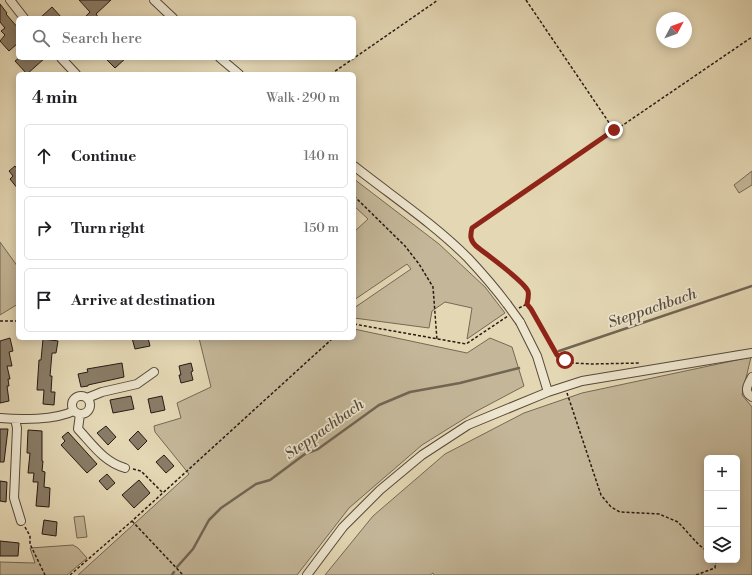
<!DOCTYPE html>
<meta charset="utf-8">
<style>
:root{--surface:#fff;--page:#f6f6f6;--text:#202124;--muted:#757577;--line:#e0e0e0}
body{margin:0;font-family:"Libre Bodoni",serif;background:var(--page);color:var(--text)}
.controls{position:absolute;right:12px;bottom:12px;display:grid;overflow:hidden;border-radius:6px;box-shadow:0 2px 10px #0003}
.controls button{width:36px;height:36px;display:grid;place-items:center;padding:0;border:0;border-bottom:1px solid var(--line);background:var(--surface);color:var(--text);font:20px sans-serif}
.compass{position:absolute;left:656px;top:12px;width:36px;height:36px;border-radius:50%;background:var(--surface);box-shadow:0 2px 10px #0003;rotate:49deg}
.stop{position:absolute;width:12px;height:12px;margin:-9px;border:3px solid #8f2418;border-radius:50%;background:#fff}
.stop.end{background:#8f2418;border-color:#fff;box-shadow:0 1px 4px #0008}
.list{margin:0;padding:0;list-style:none}
h2{display:flex;justify-content:space-between;align-items:center;height:52px;margin:0;padding:0 16px;font-size:17px}
h2 small{font-size:13px;font-weight:400;color:var(--muted)}
.list li{display:grid;grid-template-columns:26px 1fr auto;gap:12px;align-items:center;box-sizing:border-box;height:64px;margin:0 8px 8px;padding:0 8px;border:1px solid var(--line);border-radius:6px}
.list b{display:block;font-size:15px;white-space:nowrap}
.list em{font-size:13px;font-style:normal;color:var(--muted)}
.icon{flex:none;width:22px;height:22px;fill:none;stroke:currentColor;stroke-width:2;stroke-linecap:round;stroke-linejoin:round}
.map{position:relative;flex:none;width:752px;height:575px;overflow:hidden}
.search{position:absolute;background:var(--surface);box-shadow:0 2px 10px #0003;left:16px;top:16px;width:340px;height:44px;display:flex;align-items:center;gap:10px;box-sizing:border-box;padding:0 14px;border-radius:6px;color:var(--muted);font-size:15px}
.panel{position:absolute;background:var(--surface);box-shadow:0 2px 10px #0003;left:16px;top:72px;width:340px;height:268px;border-radius:6px}
.map>svg:first-child{display:block}
</style>
<div class="map">
<svg width="752" height="575" viewBox="0 0 752 575">
<rect width="100%" height="100%" fill="#e4d7b4"/>
<filter id="stains"><feTurbulence type="fractalNoise" baseFrequency=".005" numOctaves="4"/><feColorMatrix values="0 0 0 0 .2 0 0 0 0 .09 0 0 0 0 .02 0 0 0 .5 -.17"/></filter>
<radialGradient id="worn" r=".72"><stop offset=".6" stop-color="#630" stop-opacity="0"/><stop offset="1" stop-color="#630" stop-opacity=".3"/></radialGradient>
<path fill="#c4b799" stroke="#756856" fill-rule="evenodd" d="M752,171v14l-13,8 -5,-8z
M354,179l85,65 46,43 20,26 -38,26 5,-31 -27,-6 -13,9 -3,17 -75,-10v-10l57,-39 -4,-5 -53,36v-68l14,-13 -14,-13z
M0,242l18,25v37l-18,11z
M354,329l113,24 23,-15 22,9 12,39 -49,26 -53,33 -73,63 -52,67h-219l111,-101 -34,-42 -1,-6 27,-8 -4,-15 34,-16 -12,-49h155z
M751,357l-9,38 10,12v168h-318l-1,-2 -3,2h-105l48,-59 72,-62 79,-41 58,-20zM707,458h30v102h-30z
M84,516l3,21 -10,1 -3,-21z
M73,545l5,3 9,10 -20,17h-67v-13l35,1 -5,-15z"/>
<g fill="none" stroke-linecap="round" stroke-linejoin="round">
<path stroke="#716554" stroke-width="2.5" d="M559,351l193,-65
M177,567l16,-18 16,-29 12,-12 35,-24 14,-4 35,-26 13,-5 61,-44 31,-13 50,-9 59,-15
M172,575l2,-3"/>
</g>
<path fill="#897c67" stroke="#261a14" d="M79,0h32l-15,14 3,4h-15l6,-6z
M0,4l7,9 -1,1 12,14v15l-9,8 -9,-10 5,-6 -4,-4 4,-3 -5,-6z
M52,7l10,11h-22z
M19,58h26l-18,16 -12,-13z
M105,58h21l-11,10z
M15,166l3,4v19l-8,-10 3,-3 -4,-5z
M10,338l3,13 -4,1 3,14h-5l3,13h-2l1,7h-2l2,15 -9,2v-62z
M132,338h16l2,8 -15,3z
M43,339l15,2 -2,12h-4l-2,23h2l-1,16h4l-1,13 -11,-1 1,-14h-7l2,-30h2z
M122,363l2,14 -36,8v1l-7,1 -3,-13 10,-2 -1,-3z
M191,363l2,8 -2,1 2,8 -12,3 -2,-8h2l-2,-9z
M131,396l3,13 -21,4 -3,-13z
M162,396l3,14 -14,3 -3,-14z
M106,426l10,11 -8,8 -11,-12z
M0,429h8l-4,33h-4z
M28,430l14,1v30h1l-1,10 3,1 -1,15 6,1 -1,19 -13,-1 2,-24h-5l1,-9h-6l2,-20h-3z
M138,431l9,10 -9,9 -9,-10z
M68,432l29,32 -10,9 -26,-28 4,-4 -3,-4z
M164,455l10,11 -8,7 -10,-11z
M107,474l8,9 -8,7 -8,-9z
M139,480l11,13 -16,15 -12,-13z
M0,481l7,1 -1,20 -6,-1z
M44,520l13,2 -1,14 -14,-2z
M0,541l19,2 -1,13h-18z"/>
<g fill="none" stroke-linecap="round" stroke-linejoin="round">
<defs>
<path id="minor" d="M10,0l14,18
M154,0l19,18
M61,58l15,16
M220,58l19,16
M354,166c38,30 80,58 114,92 14,15 27,30 39,46
M520,322l17,34 11,36
M752,377c-4,7 -9,15 0,20
M72 405a9 9 0 1 1 18 0a9 9 0 1 1-18 0Z
M87,398l15,-6 35,-8 17,-12
M80,414l-2,15c15,16 26,33 47,39
M0,418c21,2 55,2 74,-7
M15,419l2,9 -3,70 7,23
M307,575l36,-48 37,-37 42,-35 46,-30 80,-33 34,-11 170,-28"/>
</defs>
<use href="#minor" stroke="#56493c" stroke-width="10"/>
<path stroke="#261a14" stroke-width="1.5" stroke-dasharray="3 2" stroke-linecap="butt" d="M526,0l88,130
M331,74l107,-74
M354,196l51,50 14,18 14,23 4,53
M527,304l4,5 26,46 8,5 8,3 19,1 48,-1
M519,308l8,-4c1,-4 2,-9 1,-13 -5,-11 -41,-36 -52,-45 -5,-6 -6,-10 -4,-18l280,-191
M0,321h18
M354,324l112,20 42,-28
M567,393l34,102 10,12 9,5 39,2 19,8 21,23 8,6
M133,469l8,2 21,21
M132,521l51,54
M25,527l5,9v8l15,31
M70,575l62,-54 201,-183
M696,575l19,-7 1,-8"/>
<use href="#minor" stroke="#ede5ce" stroke-width="8"/>
<defs>
<path id="minor-bridge" d="M507,304l13,18"/>
</defs>
<use href="#minor-bridge" stroke="#56493c" stroke-width="10" stroke-linecap="butt"/>
<use href="#minor-bridge" stroke="#ede5ce" stroke-width="8"/>
</g>
<g fill="none" stroke-linecap="round" stroke-linejoin="round">
<path stroke="#8f2418" stroke-width="5" d="M565,360l-8,-5 -26,-46 -4,-5c1,-4 2,-9 1,-13 -5,-11 -41,-36 -52,-45 -6,-6 -6,-10 -4,-18l142,-98"/>
</g>
<g text-anchor="middle" stroke-width="3.5" stroke-linejoin="round" paint-order="stroke">
<g font-size="15" font-style="italic" fill="#584c3e" stroke="#ede5ce">
<text transform="translate(652 308) rotate(-19)" y="5">Steppachbach</text>
<text transform="translate(324 429) rotate(-35)" y="5">Steppachbach</text>
</g>
</g>
<rect width="100%" height="100%" filter="url(#stains)"/>
<rect width="100%" height="100%" fill="url(#worn)"/>
</svg>
<div class="controls">
<button>+</button>
<button>−</button>
<button><svg class="icon" aria-label="layers" viewBox="0 0 24 24"><path d="M12 4l9 5-9 5-9-5zM3 14l9 5 9-5"/></svg></button>
</div>
<svg class="compass" viewBox="-18 -18 36 36"><path d="M0-13l5 13h-10z" fill="#e53935"/><path d="M0 13l5-13h-10z" fill="#757577"/></svg>
<div class="stop" style="left:565px;top:360px"></div>
<div class="stop end" style="left:614px;top:130px"></div>
<div class="search"><svg class="icon" aria-label="search" viewBox="0 0 24 24"><circle cx="10" cy="10" r="6"/><path d="M15 15l6 6"/></svg>Search here</div>
<section class="panel">
<h2>4 min<small>Walk · 290 m</small></h2>
<ul class="list">
<li><svg class="icon" aria-label="ahead" viewBox="0 0 24 24"><path d="M12 20V5M6 11l6-6 6 6"/></svg><div><b>Continue</b></div><em>140 m</em></li>
<li><svg class="icon" aria-label="right" viewBox="0 0 24 24"><path d="M7 20v-9h11M14 6l5 5-5 5"/></svg><div><b>Turn right</b></div><em>150 m</em></li>
<li><svg class="icon" aria-label="arrive" viewBox="0 0 24 24"><path d="M6 21V4h12l-3 4 3 4H6"/></svg><div><b>Arrive at destination</b></div></li>
</ul>
</section>
</div>
